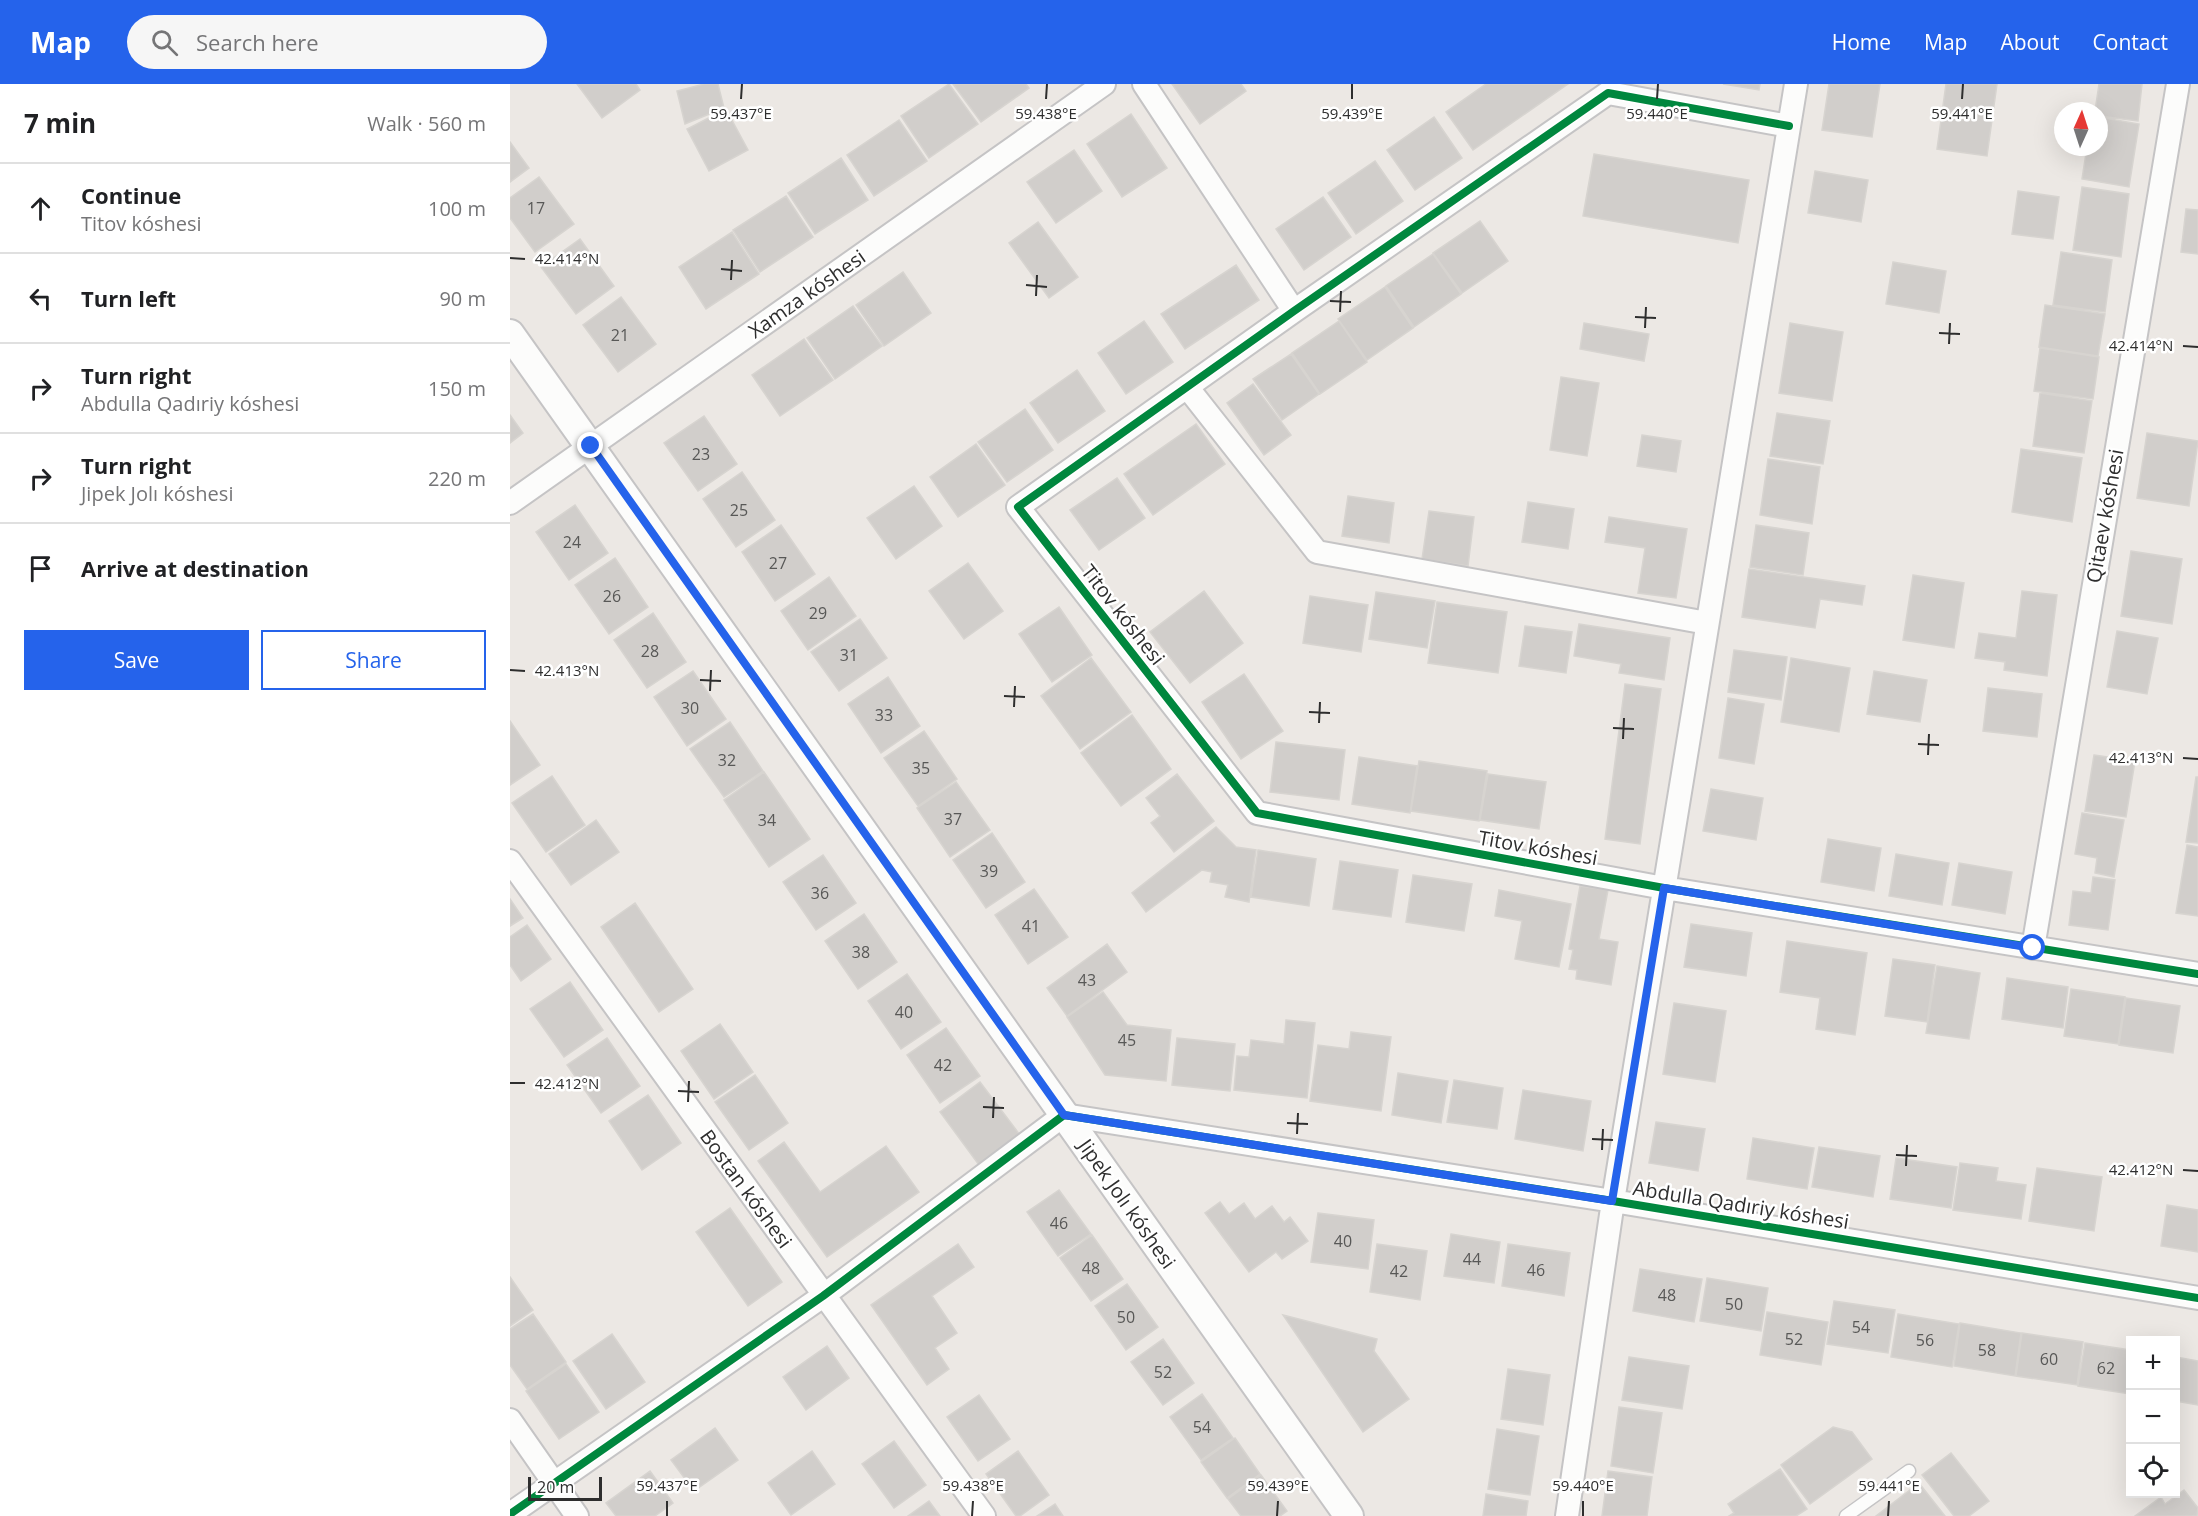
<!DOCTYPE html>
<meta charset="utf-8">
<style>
:root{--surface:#fff;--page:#f6f6f6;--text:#202124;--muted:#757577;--line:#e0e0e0;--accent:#2563eb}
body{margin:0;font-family:"Open Sans",sans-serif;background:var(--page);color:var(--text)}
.controls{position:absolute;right:18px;bottom:18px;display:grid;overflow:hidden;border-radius:0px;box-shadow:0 6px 24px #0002}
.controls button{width:54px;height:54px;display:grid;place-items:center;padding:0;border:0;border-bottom:2px solid var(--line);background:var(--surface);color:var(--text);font:30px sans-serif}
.compass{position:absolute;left:1544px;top:18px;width:54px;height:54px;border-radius:50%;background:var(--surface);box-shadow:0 6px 24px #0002;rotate:3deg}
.scale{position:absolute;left:18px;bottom:15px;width:74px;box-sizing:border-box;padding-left:6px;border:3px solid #2e2e2e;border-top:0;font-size:16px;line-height:21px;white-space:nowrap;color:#2e2e2e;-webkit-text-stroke:4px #fff;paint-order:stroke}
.stop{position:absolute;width:18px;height:18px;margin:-14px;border:4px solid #2563eb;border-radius:50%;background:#fff}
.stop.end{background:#2563eb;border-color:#fff;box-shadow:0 2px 6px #0008}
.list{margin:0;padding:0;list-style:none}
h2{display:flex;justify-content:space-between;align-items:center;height:78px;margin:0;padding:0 24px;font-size:26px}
h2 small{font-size:20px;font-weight:400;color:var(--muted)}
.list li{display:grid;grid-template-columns:39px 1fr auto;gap:18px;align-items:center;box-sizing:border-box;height:90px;padding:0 24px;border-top:2px solid var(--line)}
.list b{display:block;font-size:22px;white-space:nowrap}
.list p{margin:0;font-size:20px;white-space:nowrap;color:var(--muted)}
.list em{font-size:20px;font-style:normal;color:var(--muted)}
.actions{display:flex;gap:12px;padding:18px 24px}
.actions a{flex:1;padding:14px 0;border:2px solid var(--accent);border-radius:0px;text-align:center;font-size:21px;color:var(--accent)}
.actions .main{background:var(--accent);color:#fff}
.icon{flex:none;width:33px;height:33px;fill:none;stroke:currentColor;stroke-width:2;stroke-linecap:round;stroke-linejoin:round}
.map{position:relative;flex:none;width:1688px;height:1432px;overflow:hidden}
header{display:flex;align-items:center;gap:36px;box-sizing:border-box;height:84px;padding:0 30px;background:var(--accent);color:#fff}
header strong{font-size:28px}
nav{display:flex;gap:33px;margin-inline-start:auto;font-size:21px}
.search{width:420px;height:54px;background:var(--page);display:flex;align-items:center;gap:15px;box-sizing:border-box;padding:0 21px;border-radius:33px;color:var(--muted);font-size:22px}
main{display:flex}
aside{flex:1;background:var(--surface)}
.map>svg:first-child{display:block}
</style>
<header>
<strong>Map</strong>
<div class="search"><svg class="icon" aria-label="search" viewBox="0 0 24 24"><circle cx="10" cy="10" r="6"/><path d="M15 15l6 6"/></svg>Search here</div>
<nav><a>Home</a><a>Map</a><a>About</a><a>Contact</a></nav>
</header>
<main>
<aside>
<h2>7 min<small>Walk · 560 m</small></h2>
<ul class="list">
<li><svg class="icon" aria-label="ahead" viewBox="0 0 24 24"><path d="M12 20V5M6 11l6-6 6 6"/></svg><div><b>Continue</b><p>Titov kóshesi</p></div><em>100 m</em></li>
<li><svg class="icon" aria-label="left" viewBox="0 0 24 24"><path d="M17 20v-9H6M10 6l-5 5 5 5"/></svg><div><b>Turn left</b></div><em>90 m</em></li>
<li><svg class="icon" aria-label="right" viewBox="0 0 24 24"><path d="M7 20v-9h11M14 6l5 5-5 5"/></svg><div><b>Turn right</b><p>Abdulla Qadıriy kóshesi</p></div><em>150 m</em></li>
<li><svg class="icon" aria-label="right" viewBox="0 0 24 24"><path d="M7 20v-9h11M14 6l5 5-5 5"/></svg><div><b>Turn right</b><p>Jipek Jolı kóshesi</p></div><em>220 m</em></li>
<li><svg class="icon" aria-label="arrive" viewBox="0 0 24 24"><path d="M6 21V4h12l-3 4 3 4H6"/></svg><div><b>Arrive at destination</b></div></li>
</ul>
<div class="actions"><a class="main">Save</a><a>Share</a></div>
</aside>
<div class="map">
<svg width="1688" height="1432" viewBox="0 0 1688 1432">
<rect width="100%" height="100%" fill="#ece8e4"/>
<path fill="#d1cecb" stroke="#d7d4d0" stroke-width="1.5" d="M67,0h59l4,6 -38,28z
M194,0h14l6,24 -39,16 -8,-33z
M439,0l29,40 -49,34 -28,-42z
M443,0h73l3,4 -48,34z
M662,0h69l5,7 -46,33z
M976,0h82l-95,66 -27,-38z
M1213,0h37l-1,6z
M1319,0h51l-8,53 -50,-7z
M1436,0h51l-10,72 -50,-7z
M1589,0h43l-4,37 -39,-5v-5h-4z
M216,25l22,41 -39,21 -22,-42z
M621,30l36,54 -45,29 -35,-53z
M924,33l28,41 -47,32 -28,-40z
M1589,33l40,7 -10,63 -47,-8 5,-32h12z
M389,36l28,41 -53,35 -27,-41z
M0,58l19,26 -19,14z
M564,66l28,41 -46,32 -29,-41z
M1084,70l155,26 -11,63 -155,-27z
M331,74l27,42 -53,34 -27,-41z
M865,77l28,40 -47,33 -28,-41z
M1305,87l53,9 -7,42 -53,-9z
M29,93l35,47 -39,28 -25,-34v-20z
M1572,103l47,7 -8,63 -48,-7z
M1508,107l41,6 -6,42 -41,-5z
M276,112l27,41 -53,35 -27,-42z
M813,113l28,40 -47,33 -28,-41z
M1676,125l12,1v44l-17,-2z
M970,137l28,40 -46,32 -29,-40z
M528,138l40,55 -29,21 -40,-55z
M222,148l27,42 -53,35 -27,-42z
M70,155l34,47 -38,28 -35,-47z
M1551,168l51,8 -7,52 -52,-7z
M923,170l28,40 -47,33 -28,-41z
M1383,178l53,9 -7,42 -53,-9z
M726,181l23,35 -74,49 -24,-35z
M393,188l28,41 -47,33 -28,-41z
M875,203l28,41 -46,32 -29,-41z
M111,213l35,47 -38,28 -35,-47z
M1535,221l60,9 -7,42 -59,-9z
M343,222l29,40 -47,33 -28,-41z
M634,237l29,41 -47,32 -28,-41z
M829,237l28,41 -47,32 -28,-41z
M1074,239l65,11 -5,27 -64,-12z
M1280,239l53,9 -11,69 -53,-8z
M294,255l29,41 -53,36 -28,-41z
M1530,264l59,9 -6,42 -59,-8z
M781,270l28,40 -37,26 -29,-41z
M567,286l28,41 -47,32 -28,-40z
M1051,293l38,6 -12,73 -37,-6z
M743,300l38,51 -27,20 -37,-52z
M1530,309l52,8 -8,52 -51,-7z
M515,325l28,41 -46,32 -29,-40z
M1267,329l53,8 -7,43 -53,-8z
M0,331l13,18 -13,10z
M194,332l33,48 -39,27 -34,-48z
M686,340l29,40 -72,51 -29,-41z
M1637,349l51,8 -9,65 -52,-8z
M1132,351l39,6 -5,31 -39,-6z
M466,360l29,41 -47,32 -28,-40z
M1511,365l61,9 -10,64 -60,-10z
M1258,375l52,8 -8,57 -52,-9z
M232,388l33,48 -39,27 -33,-48z
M607,394l28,40 -46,32 -29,-40z
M404,402l28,40 -46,33 -29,-41z
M838,412l46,7 -5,40 -47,-7z
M1018,418l46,7 -6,40 -46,-7z
M65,421l33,48 -39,27 -33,-48z
M919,427l45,6 -6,49 -46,-7z
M1099,433l78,12 -11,69 -38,-5 7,-45 -40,-6z
M271,441l34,49 -40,27 -33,-49z
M1246,441l53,8 -6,42 -53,-8z
M1621,467l51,8 -10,65 -51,-8z
M105,474l33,49 -39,27 -34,-49z
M458,479l35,48 -39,28 -35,-48z
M1239,485l116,17 -3,19 -42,-6 -5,29 -73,-11z
M1403,491l51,8 -10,65 -51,-8z
M319,493l27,39 -48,34 -27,-39z
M694,507l39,52 -53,40 -40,-51z
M1512,507l35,4 -10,81 -43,-6 1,-8 -30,-4 4,-25 37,5z
M866,508l59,9 -8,47 -58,-9z
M800,512l58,9 -7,47 -58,-9z
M927,518l70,10 -9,61 -70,-10z
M549,523l33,48 -40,27 -33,-48z
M143,529l33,49 -39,26 -33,-48z
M350,535l27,39 -48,33 -28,-39z
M1069,540l91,14 -6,42 -45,-7 2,-9 -47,-8z
M1015,542l47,6 -6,41 -47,-7z
M1607,547l41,7 -11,56 -40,-7z
M1224,566l53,7 -6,43 -53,-8z
M581,574l40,54 -51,37 -39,-53z
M1281,574l59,10 -11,64 -58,-10z
M183,587l33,48 -39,27 -33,-49z
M1364,587l53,9 -7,42 -53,-8z
M734,590l39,57 -42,28 -39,-57z
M378,593l32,49 -39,27 -33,-49z
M1115,600l36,5 -21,155 -35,-5z
M1478,604l54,6 -5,43 -54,-6z
M1218,614l36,6 -10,60 -35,-6z
M622,631l39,54 -50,37 -40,-53z
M0,637l30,44 -30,20z
M220,638l33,49 -39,26 -34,-48z
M414,647l33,48 -39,27 -34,-48z
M766,658l69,8 -6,50 -69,-8z
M1584,671l41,6 -9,56 -41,-6z
M849,673l58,9 -7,47 -58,-9z
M909,677l68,10 -8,50 -68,-10z
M254,688l46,67 -41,28 -45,-67z
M667,690l37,47 -40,31 -23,-29 9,-7 -14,-18z
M978,690l58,8 -7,47 -59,-9z
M42,692l33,49 -39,27 -34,-49z
M1686,693h2v66l-12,-1z
M446,698l34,48 -40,27 -33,-49z
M1201,705l52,9 -7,42 -53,-9z
M1572,729l42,7 -10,57 -19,-4 2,-15 -22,-4z
M86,736l23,32 -48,33 -22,-31z
M706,743l20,20 20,3 -7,52 -24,-5 3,-12 -18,-3 2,-10 -10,-2 -56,42 -14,-19z
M482,749l33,49 -39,26 -33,-48z
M1318,755l53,9 -7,43 -53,-9z
M1677,761l11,2v69l-22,-3z
M748,766l58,9 -7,47 -58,-9z
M1386,770l53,9 -7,42 -53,-9z
M313,771l33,48 -40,27 -33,-48z
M830,777l58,9 -7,47 -58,-8z
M1449,779l53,9 -7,42 -53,-9z
M903,791l59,9 -8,47 -58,-9z
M1583,793l22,3 -7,50 -39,-5 4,-34 18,2z
M1070,802l28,4 -9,49 19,3 -7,43 -35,-6 1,-9 -8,-1 4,-19 -4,-1z
M524,805l34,48 -40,27 -33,-49z
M989,806l72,14 -12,63 -44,-8 7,-38 -27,-5z
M0,815l13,19 -13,8z
M125,819l58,86 -34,23 -58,-85z
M354,830l33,48 -39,27 -33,-48z
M1181,840l61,9 -6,43 -62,-9z
M17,841l24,34 -30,22 -11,-16v-28z
M1277,857l80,12 -12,82 -39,-6 4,-31 -40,-6z
M597,860l20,28 -60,44 -20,-28z
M1383,875l42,6 -8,57 -42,-6z
M1427,882l43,7 -11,66 -43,-6z
M397,890l34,48 -40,27 -33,-48z
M1497,894l61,9 -5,41 -61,-9z
M60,898l33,48 -39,27 -34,-48z
M1561,905l54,8 -7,47 -54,-8z
M593,908l24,33 44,5 -5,51 -61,-6 -38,-58z
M1616,914l54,8 -7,47 -54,-8z
M1164,919l52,8 -11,71 -52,-8z
M776,936l29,3 -8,75 -73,-8 3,-34 12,1 2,-17 33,4z
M210,940l33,48 -39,27 -33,-48z
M436,944l34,48 -40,27 -33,-48z
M841,948l40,5 -10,74 -71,-10 8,-56 31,4z
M97,954l33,48 -39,27 -34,-48z
M667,954l58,6 -5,47 -58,-6z
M888,989l50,8 -7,42 -49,-8z
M245,991l33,48 -39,27 -34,-48z
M944,996l49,8 -6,41 -50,-7z
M470,998l40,53 -41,30 -39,-53z
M1013,1006l68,11 -8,50 -68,-12z
M138,1011l33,48 -39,27 -33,-49z
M1146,1038l49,7 -7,42 -49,-8z
M1243,1054l61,10 -7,41 -60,-10z
M274,1058l36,50 66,-46 33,46 -92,65 -69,-96z
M1309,1063l61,9 -7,41 -61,-10z
M1386,1074l61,9 -6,41 -61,-9z
M1450,1079l38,5 -2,13 30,4 -5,34 -68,-9z
M1527,1084l65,9 -8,54 -65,-10z
M549,1106l32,44 -33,22 -31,-44z
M710,1118l9,12 15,-11 11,16 17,-13 12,16 6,-5 18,24 -26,18 -6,-7 -27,20 -44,-59z
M1657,1121l31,5v42l-37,-6z
M220,1124l52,74 -34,24 -52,-74z
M808,1129l56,7 -6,49 -57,-7z
M941,1150l49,8 -6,41 -50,-7z
M582,1151l31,44 -32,22 -31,-43z
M448,1160l16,23 -42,29 25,37 -22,15 14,21 -22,16 -56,-80z
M867,1160l50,7 -7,49 -50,-8z
M998,1160l62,9 -6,43 -62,-10z
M1130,1185l62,10 -8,43 -61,-11z
M0,1193l23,33 -23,16z
M1197,1194l61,10 -7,43 -61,-10z
M617,1200l31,43 -32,23 -31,-44z
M1324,1217l61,9 -7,43 -61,-9z
M1257,1228l61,10 -7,43 -61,-10z
M23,1230l33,48 -39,27 -17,-24v-36z
M1388,1230l61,10 -7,43 -61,-10z
M773,1231l94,24 -3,12 35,48 -46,33z
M1450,1239l61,10 -6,43 -61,-10z
M1512,1249l61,9 -6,43 -61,-9z
M102,1250l33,48 -39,27 -33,-48z
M653,1255l31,44 -31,22 -32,-43z
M1575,1259l45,7v44l-52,-8z
M317,1262l22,32 -43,32 -23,-33z
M1119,1273l60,9 -7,43 -60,-9z
M1666,1273l22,4v44l-22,-4z
M56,1280l33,48 -40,27 -33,-48z
M998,1285l42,6 -7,50 -42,-6z
M692,1310l31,44 -32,22 -31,-43z
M469,1311l31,44 -32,22 -31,-44z
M1109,1323l43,6 -9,60 -42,-7z
M1323,1343l19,5 20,27 -62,45 -29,-39z
M205,1344l23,32 -44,31 -23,-31z
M987,1345l42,7 -9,59 -42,-6z
M725,1354l25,36 -33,24 -26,-36z
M384,1357l32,44 -32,23 -32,-44z
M302,1367l23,33 -44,31 -23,-32z
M508,1367l31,44 -29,21h-4l-30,-42z
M1441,1369l38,48 -20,15h-15l-32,-41z
M1270,1385l27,40 -11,7h-67l5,-3 -6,-9z
M140,1387l23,32 -18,13h-39l-10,-13z
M1098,1387l44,6 -5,39h-45z
M751,1391l26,36 -7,5h-39l-13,-17z
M1409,1399l26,33h-69z
M1674,1406l14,18 -1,8h-62l26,-19 4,7z
M976,1410l42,7 -2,15h-43z
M419,1417l11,15h-32z
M545,1420l8,12h-26z"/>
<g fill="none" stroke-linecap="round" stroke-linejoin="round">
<defs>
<path id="service" d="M1336,1432l63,-45"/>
<path id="minor" d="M634,0l150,227
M1279,42l-181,-33 -314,218 -276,196 239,306 407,75 534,86
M677,303l130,165 390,71
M0,419l594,-419
M0,777l474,655
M1523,864l145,-864
M0,1336l67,96
M0,1430l313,-218 241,-181 549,86 585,97
M1057,1432l46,-315 183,-1117"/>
<path id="tertiary" d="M0,250l839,1182"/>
</defs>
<use href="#service" stroke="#c5c4c5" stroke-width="15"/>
<use href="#minor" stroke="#c5c4c5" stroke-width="26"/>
<use href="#tertiary" stroke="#c5c4c5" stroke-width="32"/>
<use href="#service" stroke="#fcfcfb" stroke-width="12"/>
<use href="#minor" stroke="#fcfcfb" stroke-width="22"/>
<use href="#tertiary" stroke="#fcfcfb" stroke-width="28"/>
<defs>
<path id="cycleway" d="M1279,42l-181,-33 -314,218 -276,196 239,306 407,75 534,86
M0,1430l313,-218 241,-181 549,86 585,97"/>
</defs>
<use href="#cycleway" stroke="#fff" stroke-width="11"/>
<use href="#cycleway" stroke="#00873e" stroke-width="8"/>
</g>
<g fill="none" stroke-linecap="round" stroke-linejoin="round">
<path stroke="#2563eb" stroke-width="8" d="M81,362l473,669 548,86 52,-313 369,60"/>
</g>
<path fill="none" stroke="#2e2e2e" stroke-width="2" d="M231,15l1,-15M536,15l1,-15M842,15v-15M1147,15l1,-15M1452,15l1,-15M0,174l15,1M211,185l21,2M221,196l1,-20M516,201l21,2M526,212l1,-21M820,217l21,1M830,228l1,-21M1125,233l21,1M1135,244l1,-21M1429,249l21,1M1439,260l1,-21M1673,262l15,1M0,586l15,1M190,596l21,1M200,607l1,-21M494,612l21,1M504,623l1,-21M799,628l21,1M809,639l1,-21M1103,644l21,1M1113,655l1,-21M1408,660l21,1M1418,671l1,-21M1673,674l15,1M0,999h15M168,1007l21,1M178,1018l1,-21M473,1023l21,1M483,1034l1,-21M777,1039l21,1M787,1050l1,-21M1082,1055l21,1M1092,1066l1,-21M1386,1071l21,1M1396,1082l1,-21M1673,1086l15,1M157,1432v-15M462,1432l1,-15M767,1432l1,-15M1073,1432v-15M1378,1432l1,-15"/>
<g text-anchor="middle" stroke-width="5" stroke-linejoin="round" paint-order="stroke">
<g font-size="16" fill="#585857">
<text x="26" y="130">17</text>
<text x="110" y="257">21</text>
<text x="191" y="376">23</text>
<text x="229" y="432">25</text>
<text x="62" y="464">24</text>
<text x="268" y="485">27</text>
<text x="102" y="518">26</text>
<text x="308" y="535">29</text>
<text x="140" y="573">28</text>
<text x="339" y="577">31</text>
<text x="180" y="630">30</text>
<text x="374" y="637">33</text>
<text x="217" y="682">32</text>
<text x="411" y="690">35</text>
<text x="443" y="741">37</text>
<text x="257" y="742">34</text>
<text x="479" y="793">39</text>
<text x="310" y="815">36</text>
<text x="521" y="848">41</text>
<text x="351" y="874">38</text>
<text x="577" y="902">43</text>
<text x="394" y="934">40</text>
<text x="617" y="962">45</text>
<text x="433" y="987">42</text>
<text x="549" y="1145">46</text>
<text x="833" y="1163">40</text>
<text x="962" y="1181">44</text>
<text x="581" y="1190">48</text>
<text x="1026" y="1192">46</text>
<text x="889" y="1193">42</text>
<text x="1157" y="1217">48</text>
<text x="1224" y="1226">50</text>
<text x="616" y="1239">50</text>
<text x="1351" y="1249">54</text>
<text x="1284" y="1261">52</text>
<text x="1415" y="1262">56</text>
<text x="1477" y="1272">58</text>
<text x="1539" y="1281">60</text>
<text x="1596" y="1290">62</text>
<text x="653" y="1294">52</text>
<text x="692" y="1349">54</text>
</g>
<g font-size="20" fill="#2e2e2e" stroke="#fff">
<text transform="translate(297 210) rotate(-35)" y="7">Xamza kóshesi</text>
<text transform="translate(1595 432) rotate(-80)" y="7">Qitaev kóshesi</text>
<text transform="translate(613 531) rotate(52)" y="7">Titov kóshesi</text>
<text transform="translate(1028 764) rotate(10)" y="7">Titov kóshesi</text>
<text transform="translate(236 1105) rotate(54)" y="7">Bostan kóshesi</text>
<text transform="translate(617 1120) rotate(55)" y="7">Jipek Jolı kóshesi</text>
<text transform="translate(1231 1121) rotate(9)" y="7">Abdulla Qadıriy kóshesi</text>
</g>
</g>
<g font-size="15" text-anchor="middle" fill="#2e2e2e" stroke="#fff" stroke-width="5" stroke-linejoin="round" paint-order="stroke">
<text x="231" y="35">59.437°E</text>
<text x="536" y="35">59.438°E</text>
<text x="842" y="35">59.439°E</text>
<text x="1147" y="35">59.440°E</text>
<text x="1452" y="35">59.441°E</text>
<text x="57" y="180">42.414°N</text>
<text x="1631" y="267">42.414°N</text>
<text x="57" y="592">42.413°N</text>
<text x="1631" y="679">42.413°N</text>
<text x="57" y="1005">42.412°N</text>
<text x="1631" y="1091">42.412°N</text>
<text x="157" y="1407">59.437°E</text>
<text x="463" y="1407">59.438°E</text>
<text x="768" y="1407">59.439°E</text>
<text x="1073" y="1407">59.440°E</text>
<text x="1379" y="1407">59.441°E</text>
</g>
</svg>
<div class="controls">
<button>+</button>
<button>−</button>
<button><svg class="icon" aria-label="locate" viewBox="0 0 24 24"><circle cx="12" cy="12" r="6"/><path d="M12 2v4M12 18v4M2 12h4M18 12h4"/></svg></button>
</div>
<svg class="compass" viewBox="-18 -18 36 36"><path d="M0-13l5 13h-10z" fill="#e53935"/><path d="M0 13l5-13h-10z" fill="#757577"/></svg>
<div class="scale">20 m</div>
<div class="stop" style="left:1523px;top:864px"></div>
<div class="stop end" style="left:81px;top:362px"></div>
</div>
</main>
